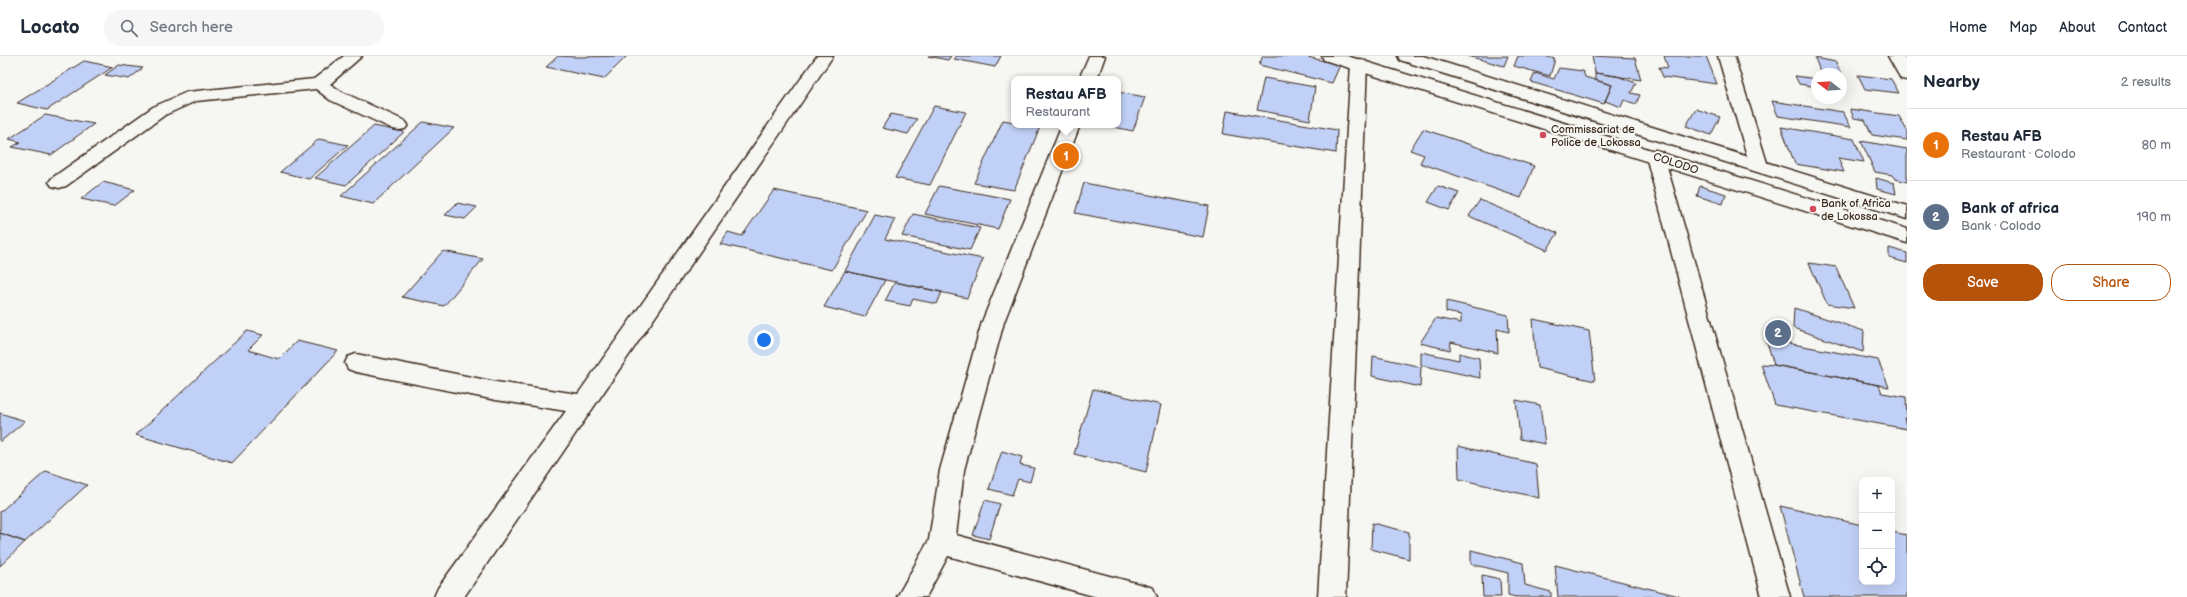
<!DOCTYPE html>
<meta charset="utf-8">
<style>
:root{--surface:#fff;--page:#f6f6f7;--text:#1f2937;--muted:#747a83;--line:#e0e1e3;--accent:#b45309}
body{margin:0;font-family:"Balsamiq Sans",sans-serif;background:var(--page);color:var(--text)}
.controls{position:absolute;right:12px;bottom:12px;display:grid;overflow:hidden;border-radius:8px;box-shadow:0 4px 16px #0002}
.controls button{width:36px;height:36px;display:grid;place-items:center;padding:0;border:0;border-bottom:1px solid var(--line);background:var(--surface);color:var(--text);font:20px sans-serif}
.compass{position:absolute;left:1811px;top:12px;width:36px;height:36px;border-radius:50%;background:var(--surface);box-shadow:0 4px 16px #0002;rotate:287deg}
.you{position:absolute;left:764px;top:284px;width:14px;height:14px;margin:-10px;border:3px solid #fff;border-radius:50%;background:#1a73e8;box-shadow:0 0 0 6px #1a73e833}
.badge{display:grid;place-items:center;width:26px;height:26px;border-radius:50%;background:var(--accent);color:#fff;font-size:13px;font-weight:700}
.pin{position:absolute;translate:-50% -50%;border:2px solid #fff;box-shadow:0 1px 4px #0006}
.popup{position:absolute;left:1011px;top:20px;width:110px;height:52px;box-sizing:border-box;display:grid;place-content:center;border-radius:8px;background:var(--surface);filter:drop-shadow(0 1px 3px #0005);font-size:13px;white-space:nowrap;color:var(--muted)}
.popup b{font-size:15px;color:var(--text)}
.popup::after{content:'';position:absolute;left:50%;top:100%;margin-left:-8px;border:8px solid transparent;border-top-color:var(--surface)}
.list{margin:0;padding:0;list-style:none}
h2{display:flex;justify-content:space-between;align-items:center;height:52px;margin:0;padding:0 16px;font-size:17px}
h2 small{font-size:13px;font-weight:400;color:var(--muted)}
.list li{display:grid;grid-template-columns:26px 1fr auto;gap:12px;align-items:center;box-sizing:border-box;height:72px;padding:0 16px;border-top:1px solid var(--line)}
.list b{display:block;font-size:15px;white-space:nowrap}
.list p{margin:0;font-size:13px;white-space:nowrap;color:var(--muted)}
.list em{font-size:13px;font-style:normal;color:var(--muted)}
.actions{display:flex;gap:8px;padding:12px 16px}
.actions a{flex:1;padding:9px 0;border:1px solid var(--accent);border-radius:16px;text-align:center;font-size:14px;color:var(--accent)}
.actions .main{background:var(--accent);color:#fff}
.icon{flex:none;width:22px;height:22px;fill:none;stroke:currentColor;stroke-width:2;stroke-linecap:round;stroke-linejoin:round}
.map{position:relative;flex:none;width:1907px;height:541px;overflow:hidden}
header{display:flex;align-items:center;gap:24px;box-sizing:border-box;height:56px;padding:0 20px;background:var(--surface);border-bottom:1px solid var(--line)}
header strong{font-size:19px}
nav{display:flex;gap:22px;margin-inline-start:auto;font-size:14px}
.search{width:280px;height:36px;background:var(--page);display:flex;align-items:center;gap:10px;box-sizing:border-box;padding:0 14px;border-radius:22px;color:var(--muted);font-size:15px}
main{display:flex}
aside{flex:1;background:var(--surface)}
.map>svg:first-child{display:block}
</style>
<header>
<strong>Locato</strong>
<div class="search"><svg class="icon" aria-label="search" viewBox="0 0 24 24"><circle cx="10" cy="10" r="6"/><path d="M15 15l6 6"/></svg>Search here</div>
<nav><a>Home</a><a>Map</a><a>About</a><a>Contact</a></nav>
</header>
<main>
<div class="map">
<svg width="1907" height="541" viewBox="0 0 1907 541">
<rect width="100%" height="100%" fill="#f6f6f2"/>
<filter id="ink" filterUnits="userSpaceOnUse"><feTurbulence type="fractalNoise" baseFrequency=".025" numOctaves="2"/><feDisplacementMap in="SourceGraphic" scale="8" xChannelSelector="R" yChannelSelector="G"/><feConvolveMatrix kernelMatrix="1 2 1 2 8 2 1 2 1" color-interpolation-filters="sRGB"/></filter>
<g filter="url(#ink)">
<path fill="#c1d0f6" stroke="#3b2a1e" d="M558,0l18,1 51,-1 -23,23 -58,-12z
M928,0h23l-3,4z
M956,0h45l-6,11 -41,-8z
M1263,0h41l36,9 -8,18 -73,-18z
M1468,0h40l-4,10z
M1518,0h27l10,3 -5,17 -36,-10z
M1592,0l43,2 6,22 -46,-7z
M1664,0h42l11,28 -54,-7 -4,-10 9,1z
M1815,2l21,4 8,19 -3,-1v-6h-20z
M84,5l29,6 -66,43 -30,-7z
M119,9l24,3 -14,11 -24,-4z
M1559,12l24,3 2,6 27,8 -8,19 -73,-22 4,-9 19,6z
M1595,17l22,3 19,7 -5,10 9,2 -4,9 -12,-4 -3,7 -16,-6 7,-16 -17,-5z
M1858,19l33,4 8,14 -34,-4z
M1795,20l22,3v8l-18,-3z
M1264,22l51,9 -5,33 -53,-10z
M1118,36l27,5 -12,34 -29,-6h14z
M1772,45l71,11 8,15 -73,-11z
M934,50l32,6 -36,73 -35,-7z
M1696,53l24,8 -9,18 -25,-9z
M1850,53l49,7 8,15v9l-35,-5 -7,-15 -11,-2z
M1227,55l110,19 -1,23 -113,-19z
M891,58l26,5 -9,15 -26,-6z
M45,59l49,9 -43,31 -39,-8 9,-5 -12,-3z
M1003,64l11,2v3l26,2 -26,63 -40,-7z
M423,66l31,6 -81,76 -32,-8z
M374,70l30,6 -58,53 -31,-7z
M1781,71l73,12 10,23 -26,-4 6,14 -49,-8z
M1423,73l111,37 -13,32 -101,-35 4,-8 -14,-5z
M319,83l29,6 -39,34 -29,-7z
M1861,85l46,8v33l-12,-3 -3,-4 -17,-3z
M1876,122l18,5 2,11 -19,-5z
M103,126l32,8 -21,16 -33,-7z
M1084,127l125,23 -6,31 -128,-24z
M939,130l71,13 -12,30 -73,-15z
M1438,130l21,7 -10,17 -21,-8z
M1700,130l26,8 -3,10 -26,-8z
M774,134l93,20 -35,60 -112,-26 8,-12 14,4z
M1480,144l78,33 -11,17 -78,-34z
M457,147l20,4 -12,12 -20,-4z
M913,158l67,14 -10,22 -68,-14z
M875,159l20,4 -10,20 98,20 -16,39 -122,-27z
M1889,192l18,5v10l-18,-5z
M443,195l40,8 -39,47 -42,-9z
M1809,207l27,4 18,41 -27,-4z
M845,215l40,9 -20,37 -41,-10z
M895,226l47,10 -5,12 -24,-5 -3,7 -25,-5z
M1446,245l62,14 1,17 -12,-3 1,24 -47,-11 -1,8 -30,-7 16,-25 25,5v-8l-15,-3z
M1794,252l70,23 -1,21 -70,-24z
M1533,263l56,12 6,50 -58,-13z
M247,275l16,4 -15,15 31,9 18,-18 41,10 -106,112 -96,-28z
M1766,283l112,21 11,27 -115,-22z
M1421,296l38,8v-7l20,5 1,20 -59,-13z
M1373,300l48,11 -1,20 -48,-11z
M1761,308l13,1 105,20 3,8 24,4 1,22 -3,-1 3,11 -132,-24z
M1093,333l68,16 -15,67 -72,-18z
M1516,344l24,5 5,39 -25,-5z
M0,357l25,8 -25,21z
M1458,390l78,18 3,34 -80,-19z
M1002,395l20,6 -2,8 14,3 -4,14 -12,-3 -6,16 -23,-6z
M46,415l41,14 -62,57 -25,-9v-21z
M985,444l15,4 -11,35 -16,-4z
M1780,450l82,19v57h30v-50l15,3v62h-103z
M1372,467l37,9v27l-38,-10z
M0,477l25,9 -25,24z
M1471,494l52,13 2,22 26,7v5h-35l-8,-2v-22l-37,-9z
M1555,509l124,31 1,1h-122z
M1482,519l18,4 1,18h-18z"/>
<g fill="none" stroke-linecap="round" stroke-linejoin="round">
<defs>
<path id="street" d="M344,0h18l-32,28 12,8 63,29 3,4 -3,4 -6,1 -6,-1 -63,-29 -14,-11 -120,12 -31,14 -99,71 -7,2 -7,-2 -3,-4 3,-4 101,-71 34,-15 127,-13z
M817,0h16l-369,541h-30l4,-9 128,-177 -70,-11 -140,-28 -8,-3 -3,-6 3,-6 8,-3 140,28 82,12z
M1089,0h16l-8,23h-18z
M1718,0h16l34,110 -2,4 -7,2 -7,-2 -2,-4z
M1888,0h16l3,5v19l-6,-1z
M1359,3l6,1 2,4 -21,533h-28l33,-533 2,-4z
M1062,69h18l-76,197 -40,148 -8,65 187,50 10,3 4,9h-60l-149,-41 -22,41h-29l32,-57 11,-70 42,-148z
M1655,94l7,2 2,4 126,441h-28l-116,-441 2,-4z"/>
<path id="primary" d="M1322,0h25l560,173v14l-583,-183z
M1398,0h25l484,150v13l-507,-159z"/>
</defs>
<use href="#street" stroke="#3b2a1e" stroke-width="3"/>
<use href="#primary" stroke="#3b2a1e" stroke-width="3"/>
<use href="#street" fill="#f6f6f2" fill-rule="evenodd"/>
<use href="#primary" fill="#f6f6f2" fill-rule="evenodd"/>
</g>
</g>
<g fill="#d1495b" stroke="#f6f6f2" stroke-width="1.5">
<circle cx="1543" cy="79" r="4"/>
<circle cx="1813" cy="153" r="4"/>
</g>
<g text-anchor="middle" stroke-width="4" stroke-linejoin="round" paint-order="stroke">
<g font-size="11" fill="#3b2a1e" stroke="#f6f6f2" text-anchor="start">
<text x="1551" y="77">Commissariat de<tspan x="1551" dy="13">Police de Lokossa</tspan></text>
<text x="1821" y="151">Bank of Africa<tspan x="1821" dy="13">de Lokossa</tspan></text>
</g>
<g font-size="11" fill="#3b2a1e" stroke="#f6f6f2">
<text transform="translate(1676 107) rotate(18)" y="4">COLODO</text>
</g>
</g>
</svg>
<div class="controls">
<button>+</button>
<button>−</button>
<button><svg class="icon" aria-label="locate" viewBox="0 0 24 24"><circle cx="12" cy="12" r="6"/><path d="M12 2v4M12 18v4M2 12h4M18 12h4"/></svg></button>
</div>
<svg class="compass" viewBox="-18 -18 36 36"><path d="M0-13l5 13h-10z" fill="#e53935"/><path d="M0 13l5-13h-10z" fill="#747a83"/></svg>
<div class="you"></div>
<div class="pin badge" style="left:1066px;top:100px;background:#e8710a">1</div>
<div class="popup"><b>Restau AFB</b>Restaurant</div>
<div class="pin badge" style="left:1778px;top:277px;background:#5c6f8a">2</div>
</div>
<aside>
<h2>Nearby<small>2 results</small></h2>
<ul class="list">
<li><span class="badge" style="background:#e8710a">1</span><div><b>Restau AFB</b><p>Restaurant · Colodo</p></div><em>80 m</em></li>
<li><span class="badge" style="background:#5c6f8a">2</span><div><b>Bank of africa</b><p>Bank · Colodo</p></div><em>190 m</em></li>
</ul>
<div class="actions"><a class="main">Save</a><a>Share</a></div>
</aside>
</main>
